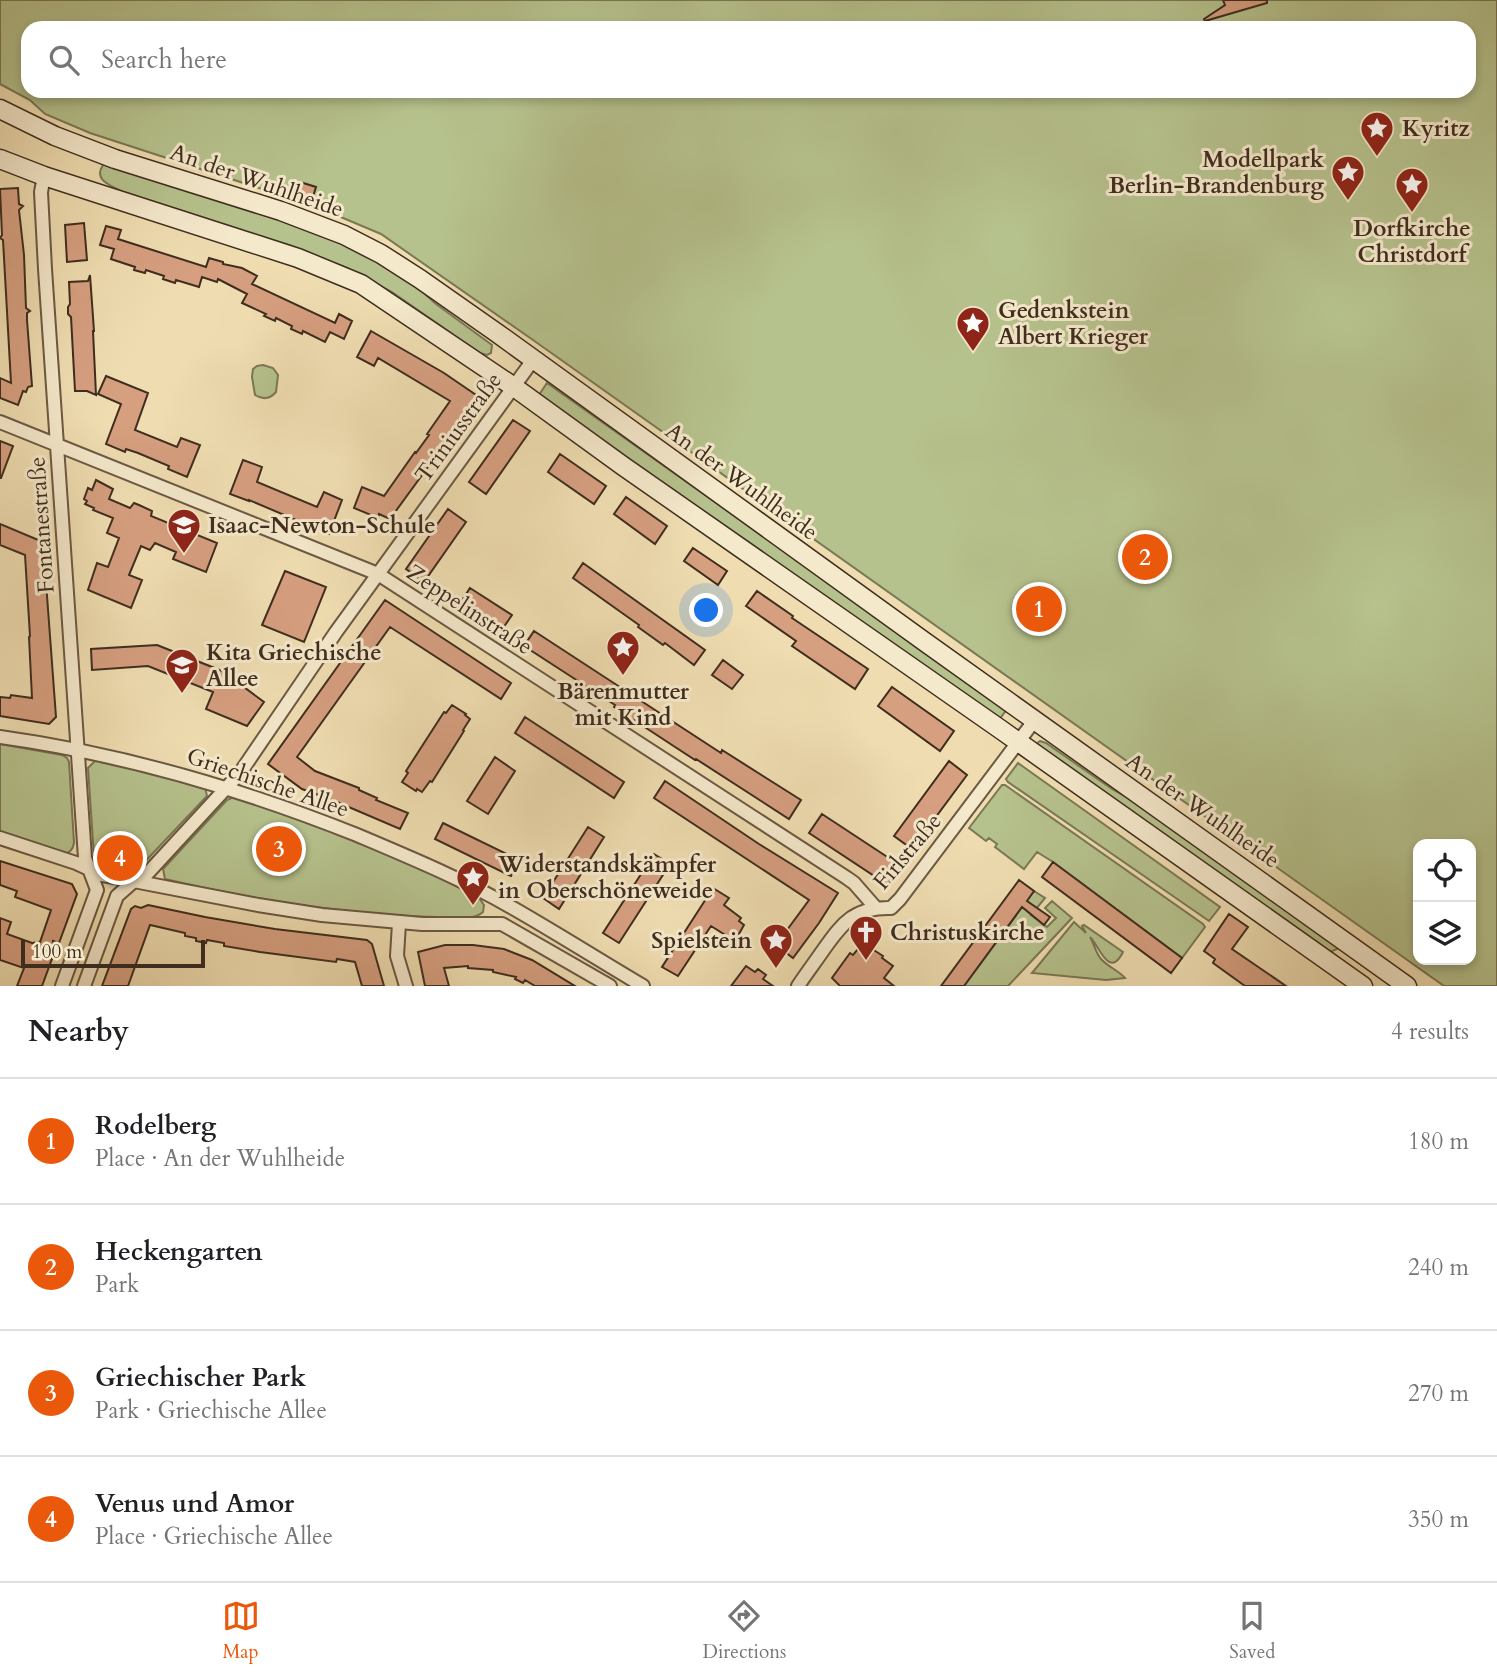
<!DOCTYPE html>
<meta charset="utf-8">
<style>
:root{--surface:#fff;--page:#f6f6f6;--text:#202124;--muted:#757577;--line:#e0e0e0;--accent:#ea580c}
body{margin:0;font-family:Cardo,serif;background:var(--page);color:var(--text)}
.controls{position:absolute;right:21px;bottom:21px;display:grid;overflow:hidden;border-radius:14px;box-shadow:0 4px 10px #0003}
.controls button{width:63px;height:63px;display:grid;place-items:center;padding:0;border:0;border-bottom:2px solid var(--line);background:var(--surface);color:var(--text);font:35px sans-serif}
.scale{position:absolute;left:21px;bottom:18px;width:184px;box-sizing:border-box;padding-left:7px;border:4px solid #3f2d1e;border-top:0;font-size:19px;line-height:24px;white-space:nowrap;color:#3f2d1e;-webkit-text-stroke:5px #f5e9cc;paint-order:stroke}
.you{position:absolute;left:707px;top:611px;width:24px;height:24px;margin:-18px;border:5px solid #fff;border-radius:50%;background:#1a73e8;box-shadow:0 0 0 10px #1a73e833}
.badge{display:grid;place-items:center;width:46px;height:46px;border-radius:50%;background:var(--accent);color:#fff;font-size:23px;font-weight:700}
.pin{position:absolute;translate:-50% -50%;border:4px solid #fff;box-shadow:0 2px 7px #0006}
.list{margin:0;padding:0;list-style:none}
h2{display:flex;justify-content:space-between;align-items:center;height:91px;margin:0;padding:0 28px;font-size:30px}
h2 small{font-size:23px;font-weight:400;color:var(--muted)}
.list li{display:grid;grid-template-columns:46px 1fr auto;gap:21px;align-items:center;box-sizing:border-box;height:126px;padding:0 28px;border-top:2px solid var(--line)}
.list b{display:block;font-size:26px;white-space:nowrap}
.list p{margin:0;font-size:23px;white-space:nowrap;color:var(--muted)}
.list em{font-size:23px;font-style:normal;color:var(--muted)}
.icon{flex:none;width:38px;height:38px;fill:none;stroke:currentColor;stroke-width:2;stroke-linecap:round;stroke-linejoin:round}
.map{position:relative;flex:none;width:1497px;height:986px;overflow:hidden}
.search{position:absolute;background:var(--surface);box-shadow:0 4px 10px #0003;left:21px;right:21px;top:21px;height:77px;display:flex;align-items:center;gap:18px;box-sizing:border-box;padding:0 24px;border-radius:21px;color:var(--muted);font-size:26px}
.sheet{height:595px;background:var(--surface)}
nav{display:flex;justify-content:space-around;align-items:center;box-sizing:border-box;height:98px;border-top:2px solid var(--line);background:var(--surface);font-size:19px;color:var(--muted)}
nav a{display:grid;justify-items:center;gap:4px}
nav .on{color:var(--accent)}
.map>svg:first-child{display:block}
</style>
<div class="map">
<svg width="1497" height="986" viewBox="0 0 1497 986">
<rect width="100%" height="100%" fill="#efddb1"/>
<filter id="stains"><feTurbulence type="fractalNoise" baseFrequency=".00286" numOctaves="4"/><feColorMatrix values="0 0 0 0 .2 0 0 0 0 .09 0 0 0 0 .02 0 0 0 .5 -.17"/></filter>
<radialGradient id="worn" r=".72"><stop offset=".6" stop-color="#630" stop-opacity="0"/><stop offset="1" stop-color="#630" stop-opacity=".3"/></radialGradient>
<path fill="#b6c28d" stroke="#7a7856" stroke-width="2" fill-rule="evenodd" d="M0,0h1497v986h-53l-911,-646 -152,-106 -64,-27 -227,-74 -45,-19 -15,-14 -30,-16zM28,28h1441v63h-1441zM1418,844h53v116h-53z
M106,164l115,34 123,43 63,37 29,26 56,41 -1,8 -4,2 -7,-2 -88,-61 -45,-24 -58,-23 -168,-54c-11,-6 -28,-11 -18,-26z
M263,365l10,3 5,7 -2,17c-6,7 -13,8 -21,3l-3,-18 1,-8 4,-3z
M547,383l460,326 -8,11 -460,-325z
M1040,741l6,2 66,46 49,28 178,131 -9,4 -294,-208z
M0,744l62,11 5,3 2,4 5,81c-1,6 -4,10 -10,11l-64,-22z
M96,760l54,12 55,15 2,9 -69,73c-13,2 -35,-2 -44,-12l-6,-89z
M1018,763l202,144 -11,14 -201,-139 -2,-3z
M1002,785h3l198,139 2,3 -23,31 -129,-96 -16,-10 -13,17 -29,-22 2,-3 -8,-6 -3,3 -17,-13z
M236,796l99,36 88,37 56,29 5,7 -1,7c-11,10 -33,5 -47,5 -91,-3 -182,-17 -271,-38l-2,-10 64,-69z
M1034,891l11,7 -14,17 16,12 9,-9 -11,-10 7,-7 20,17 -64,68h-44z
M1074,922l12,11 -4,-7 2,-1 39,27c-14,28 -24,-7 -33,-15 4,7 6,16 11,22 7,8 17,11 24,19l-19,2 -74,-7z"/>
<path fill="#d69f80" stroke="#3f2d1e" stroke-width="2" d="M1223,0h44v3l-62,18 -1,-2 21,-14z
M300,182l16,5 -5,16 -16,-5z
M18,188l1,16 4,2 -4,4 5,45 2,53 4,3 -3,2v7l5,66 -4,1 -2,5 -3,-1 -5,14 -18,-7v-20l11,5 -8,-143 -3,-2 2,-3 -2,-46z
M84,223l3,37 -20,2 -2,-37z
M106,226l15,4 -3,9 88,28 3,-9 14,4v2l19,4 15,8 -5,8 83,39 4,-9 13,7 -8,18 -14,-7 -5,10 -22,-11 -1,3 -11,-5 1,-3 -16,-8 -1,3 -11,-5 2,-2 -24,-11 5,-9 -29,-15 -1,3 -15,-5 -3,10 -23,-7 -1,3 -12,-4 1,-3 -18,-6 -1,3 -11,-3 1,-3 -24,-8 3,-10 -14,-4z
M90,275l4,56h-1l3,64 -9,-4h-12l-4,-74 -3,-3v-7l2,-3 -1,-22 19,-1z
M371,331l73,42 35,24 -89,122 -11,-5 -1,4 -24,-10 8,-21 22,9 31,-44 1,1 13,-18 -2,-1 23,-33 -72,-43 -4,8 -17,-9z
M106,376l42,17 -13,37 42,17 4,-9 19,7 -13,32 -19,-8 1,-3 -31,-13 -12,-4 -1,3 -19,-8 15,-40 -23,-10z
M513,420l17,11 -44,63 -17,-12z
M0,441l13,5 -12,32h-1z
M560,454l46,32 -12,18 -46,-32z
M243,460l19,7 -5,15 60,25 7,-15 18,8 -13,34 -80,-34v1l-19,-7z
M96,480l17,9 -4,10 21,9 4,-5 5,2 13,6 -1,5 66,27 -11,29 -33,-13 3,-7 -21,-9 -5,7 -9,-4 -12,29 13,5 -11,28 -43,-18 9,-27 11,4 11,-29 -12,-5 6,-15 -20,-8 1,-2 -9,-4 2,-3 -3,-2 4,-11 4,2z
M626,497l41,29 -12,18 -41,-30z
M448,509l18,13 -42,60 -18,-13z
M0,524l43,18 13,175 -7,7 -49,-8v-19l10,1 1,-3 21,3 -3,-61 1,-1 -5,-81 -25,-10z
M693,548l34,23 -9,14 -34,-24z
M583,563l122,87 -11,15 -29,-22 -2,2 -25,-18 1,-2 -66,-47z
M285,571l41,16 -22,55 -42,-17z
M470,588l42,27 -11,16 -42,-26z
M757,591l36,25 -1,2 76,51 -13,20 -63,-43 4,-5 -50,-35z
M385,600l126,83 -10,16 -111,-72 -93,130 18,14 44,17v2l18,8 -1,2 32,13 -8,16 -63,-27 -35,-13 -34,-25z
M534,631l187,122 1,-3 79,50 -12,19 -93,-60 -1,1 -81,-53 1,-2 -91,-59z
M157,645l65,26 42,31 -17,24 -41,-17 7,-17 -65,-26 -56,4 -1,-21z
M723,660l20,15 -11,14 -20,-14z
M892,687l62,44 -14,20 -62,-45z
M452,705l14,9 -1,1 5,4 -7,11 1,1 -32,51 -2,-1 -8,11 -5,-3 -1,2 -14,-9 6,-9 -2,-2 38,-59 2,1z
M525,717l99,65 -10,16 -99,-65z
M495,757l20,14 -27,43 -21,-13z
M949,761l18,14 -55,74 -18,-13z
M665,781l94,63 79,49 -19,30 -26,35 -17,-13 33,-45 -155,-102z
M822,814l79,52 -13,19 -79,-52z
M443,823l76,37 -8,16 -76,-37z
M588,827l16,10 -45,72 -16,-11z
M654,854l16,10 -51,79 -16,-10z
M0,861l72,23 5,10 -18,49 -6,-2v15l-11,30h-25l7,-18 -24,-8v-42l11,4 -4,12 25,9 8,-1 11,-32 -36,-13 2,-6 -17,-6z
M1053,862l129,96 -11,15 -129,-96z
M1019,880l15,11 -7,10 23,16 -6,8 -22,-18 -58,79h-23z
M713,888l16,10 -5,7 17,13 -2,3 5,4 -9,16 -24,-15 -33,50 -16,-9z
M148,905l57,12 70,12 92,11 5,4 12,42h-22l-7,-24 -18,-3 -1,3 -76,-10 -36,-6v-3l-17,-3 -1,3 -10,-2v-3l-11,-2v-3l-35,-8 -22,61h-26l29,-77 4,-3 6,2z
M1229,914l19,13 -16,22 54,37h-41l-32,-23 2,-4 -11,-8z
M863,943l20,13 -1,2 11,8 -9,12 10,8h-54l-8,-8 18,-25 3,2z
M445,945h28l31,4 28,11 43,26h-40l-10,-6 -2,3 -8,-4 1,-2 -23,-5v-2l-25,-2v-2l-24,2 5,18h-24l-7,-34z
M746,966l9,6 3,-3 8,6 -3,4 10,7h-42z"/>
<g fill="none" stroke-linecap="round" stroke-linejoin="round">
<defs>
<path id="minor" d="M44,176l-3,16 4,77 40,589 12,32 -35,96
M0,422l378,152 469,304 7,5 21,24
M0,737c123,17 242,52 357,98 52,22 105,44 154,72 44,25 88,53 132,79
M0,838l76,25 26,12 11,2 145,28 64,10 100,9h80l108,62
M399,923l-2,33 9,30
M84,986l33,-90 17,-15 12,-6 94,-102 96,-141 197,-272
M798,986c8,-12 17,-24 26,-37 19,-27 31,-42 67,-41l9,-9 134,-178"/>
<path id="secondary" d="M0,109l55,27 60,23 166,52 63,24 37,19 39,25 77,54 428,309 482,344
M0,159l44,17 254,82 63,26 153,103 109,79 377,263 363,257"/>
</defs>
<use href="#minor" stroke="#6b5943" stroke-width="16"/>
<use href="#secondary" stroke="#3f2d1e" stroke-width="21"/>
<use href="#minor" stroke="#f5e9cc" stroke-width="12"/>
<use href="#secondary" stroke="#f5e9cc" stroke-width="18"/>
</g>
<defs>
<symbol id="sight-pin" viewBox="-11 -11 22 30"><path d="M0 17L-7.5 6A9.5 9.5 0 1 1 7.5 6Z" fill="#8f2418" stroke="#f5e9cc"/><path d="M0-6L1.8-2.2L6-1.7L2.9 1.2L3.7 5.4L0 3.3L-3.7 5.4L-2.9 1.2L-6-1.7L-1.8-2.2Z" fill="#fff"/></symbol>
<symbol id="school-pin" viewBox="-11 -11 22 30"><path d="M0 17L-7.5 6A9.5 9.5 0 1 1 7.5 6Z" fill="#8f2418" stroke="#f5e9cc"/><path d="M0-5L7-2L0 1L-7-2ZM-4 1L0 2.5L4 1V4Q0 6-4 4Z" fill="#fff"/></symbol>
<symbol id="church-pin" viewBox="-11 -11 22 30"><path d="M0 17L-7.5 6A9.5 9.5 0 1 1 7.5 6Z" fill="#8f2418" stroke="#f5e9cc"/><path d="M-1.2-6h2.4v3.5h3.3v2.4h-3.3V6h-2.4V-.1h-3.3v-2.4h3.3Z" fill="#fff"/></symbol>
</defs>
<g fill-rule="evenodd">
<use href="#sight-pin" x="1358" y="109" width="38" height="52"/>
<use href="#sight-pin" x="1329" y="153" width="38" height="52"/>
<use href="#sight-pin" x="1393" y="165" width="38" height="52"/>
<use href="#sight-pin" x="954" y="304" width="38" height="52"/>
<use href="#school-pin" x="165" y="506" width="38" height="52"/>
<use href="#sight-pin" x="604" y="628" width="38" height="52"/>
<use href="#school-pin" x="163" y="646" width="38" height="52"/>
<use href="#sight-pin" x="454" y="858" width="38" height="52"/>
<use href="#church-pin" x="847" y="913" width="38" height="52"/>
<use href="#sight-pin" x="757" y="921" width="38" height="52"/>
</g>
<g text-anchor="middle" stroke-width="6" stroke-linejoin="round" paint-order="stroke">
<g font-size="23" font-weight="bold" fill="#3f2d1e" stroke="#f5e9cc" text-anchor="start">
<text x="1402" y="136">Kyritz</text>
<text x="1324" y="167" text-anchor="end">Modellpark<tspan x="1324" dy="26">Berlin-Brandenburg</tspan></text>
<text x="1412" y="236" text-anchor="middle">Dorfkirche<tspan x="1412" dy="26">Christdorf</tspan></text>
<text x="998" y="318">Gedenkstein<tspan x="998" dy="26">Albert Krieger</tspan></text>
<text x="208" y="533">Isaac-Newton-Schule</text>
<text x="206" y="660">Kita Griechische<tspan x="206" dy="26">Allee</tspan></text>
<text x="623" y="699" text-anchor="middle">Bärenmutter<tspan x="623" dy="26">mit Kind</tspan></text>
<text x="498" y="872">Widerstandskämpfer<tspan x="498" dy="26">in Oberschöneweide</tspan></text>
<text x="890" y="940">Christuskirche</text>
<text x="752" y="948" text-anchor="end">Spielstein</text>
</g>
<g font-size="23" fill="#3f2d1e" stroke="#f5e9cc">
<text transform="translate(257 180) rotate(19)" y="8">An der Wuhlheide</text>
<text transform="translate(458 427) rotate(-54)" y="8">Triniusstraße</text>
<text transform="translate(742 481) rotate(36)" y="8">An der Wuhlheide</text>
<text transform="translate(41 525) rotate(-94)" y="8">Fontanestraße</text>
<text transform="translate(470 609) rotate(33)" y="8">Zeppelinstraße</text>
<text transform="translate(268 782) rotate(19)" y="8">Griechische Allee</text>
<text transform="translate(1203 810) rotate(35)" y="8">An der Wuhlheide</text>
<text transform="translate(907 851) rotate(-50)" y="8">Firlstraße</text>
</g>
</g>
<rect width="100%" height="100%" filter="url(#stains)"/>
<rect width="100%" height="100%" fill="url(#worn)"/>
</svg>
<div class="controls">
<button><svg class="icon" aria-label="locate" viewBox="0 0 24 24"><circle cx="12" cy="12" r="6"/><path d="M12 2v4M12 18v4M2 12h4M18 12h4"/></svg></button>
<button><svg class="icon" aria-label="layers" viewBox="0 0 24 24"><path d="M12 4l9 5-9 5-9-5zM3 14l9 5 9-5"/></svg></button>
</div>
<div class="scale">100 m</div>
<div class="you"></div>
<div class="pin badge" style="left:1039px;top:609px">1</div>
<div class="pin badge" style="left:1145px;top:557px">2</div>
<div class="pin badge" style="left:279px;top:849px">3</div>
<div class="pin badge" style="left:120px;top:858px">4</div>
<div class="search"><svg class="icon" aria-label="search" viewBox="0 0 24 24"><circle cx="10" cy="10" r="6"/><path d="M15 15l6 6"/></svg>Search here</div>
</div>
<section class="sheet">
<h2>Nearby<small>4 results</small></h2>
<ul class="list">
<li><span class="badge">1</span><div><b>Rodelberg</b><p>Place · An der Wuhlheide</p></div><em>180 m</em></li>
<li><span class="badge">2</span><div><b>Heckengarten</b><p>Park</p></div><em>240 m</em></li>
<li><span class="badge">3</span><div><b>Griechischer Park</b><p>Park · Griechische Allee</p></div><em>270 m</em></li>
<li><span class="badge">4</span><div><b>Venus und Amor</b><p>Place · Griechische Allee</p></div><em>350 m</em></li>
</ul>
</section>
<nav>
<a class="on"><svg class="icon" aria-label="map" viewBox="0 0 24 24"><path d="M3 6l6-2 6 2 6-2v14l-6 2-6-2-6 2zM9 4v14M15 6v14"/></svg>Map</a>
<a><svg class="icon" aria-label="directions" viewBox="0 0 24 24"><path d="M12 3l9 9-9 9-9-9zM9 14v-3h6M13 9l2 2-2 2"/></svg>Directions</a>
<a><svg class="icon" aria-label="saved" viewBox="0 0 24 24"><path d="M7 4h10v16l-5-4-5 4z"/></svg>Saved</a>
</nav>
